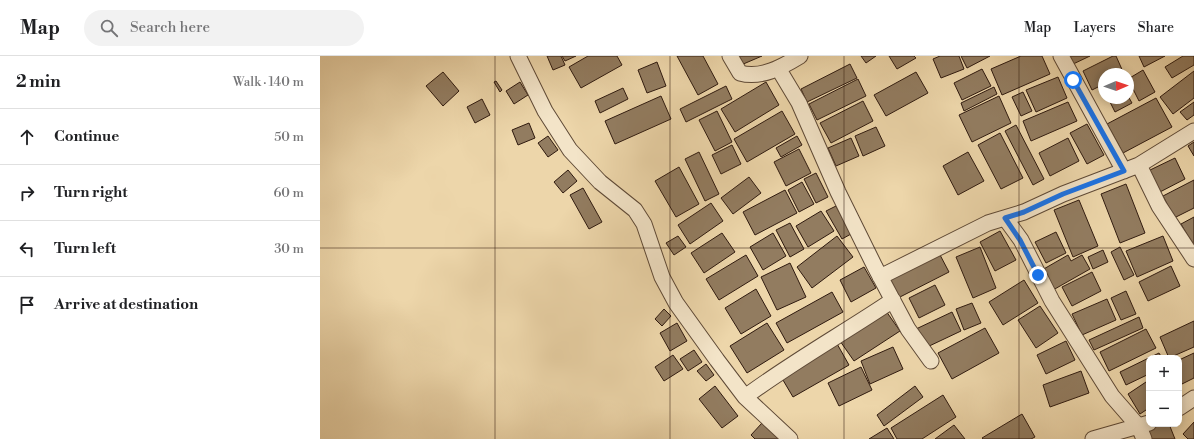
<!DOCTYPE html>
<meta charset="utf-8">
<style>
:root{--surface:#fff;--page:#f2f2f2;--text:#202124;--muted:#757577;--line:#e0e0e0}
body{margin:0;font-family:"Libre Bodoni",serif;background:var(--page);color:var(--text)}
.controls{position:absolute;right:12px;bottom:12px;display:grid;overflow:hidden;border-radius:8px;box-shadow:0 2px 10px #0003}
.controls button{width:36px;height:36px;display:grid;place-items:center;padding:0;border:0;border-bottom:1px solid var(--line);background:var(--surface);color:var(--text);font:20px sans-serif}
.compass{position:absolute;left:778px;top:12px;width:36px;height:36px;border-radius:50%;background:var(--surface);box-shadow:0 2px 10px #0003;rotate:88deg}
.stop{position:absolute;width:12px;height:12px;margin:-9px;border:3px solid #1a73e8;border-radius:50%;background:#fff}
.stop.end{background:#1a73e8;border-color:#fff;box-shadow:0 1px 4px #0008}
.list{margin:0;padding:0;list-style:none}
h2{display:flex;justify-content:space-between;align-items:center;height:52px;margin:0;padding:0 16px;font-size:17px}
h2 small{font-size:13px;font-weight:400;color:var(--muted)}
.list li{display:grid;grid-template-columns:26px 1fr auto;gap:12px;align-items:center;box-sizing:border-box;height:56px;padding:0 16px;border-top:1px solid var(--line)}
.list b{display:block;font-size:15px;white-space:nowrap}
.list em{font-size:13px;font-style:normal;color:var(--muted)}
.icon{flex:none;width:22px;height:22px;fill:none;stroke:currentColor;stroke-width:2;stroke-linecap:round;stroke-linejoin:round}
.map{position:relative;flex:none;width:874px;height:383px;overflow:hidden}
header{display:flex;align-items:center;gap:24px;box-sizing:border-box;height:56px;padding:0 20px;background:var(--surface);border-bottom:1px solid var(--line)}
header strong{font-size:19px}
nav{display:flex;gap:22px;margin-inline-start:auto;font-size:14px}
.search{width:280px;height:36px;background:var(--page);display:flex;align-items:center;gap:10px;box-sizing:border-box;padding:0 14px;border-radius:22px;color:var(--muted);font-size:15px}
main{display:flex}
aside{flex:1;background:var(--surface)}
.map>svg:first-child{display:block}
</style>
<header>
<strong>Map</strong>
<div class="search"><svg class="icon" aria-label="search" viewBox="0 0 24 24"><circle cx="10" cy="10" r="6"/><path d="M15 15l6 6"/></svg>Search here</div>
<nav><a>Map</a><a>Layers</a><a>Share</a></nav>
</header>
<main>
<aside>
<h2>2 min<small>Walk · 140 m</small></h2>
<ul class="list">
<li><svg class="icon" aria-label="ahead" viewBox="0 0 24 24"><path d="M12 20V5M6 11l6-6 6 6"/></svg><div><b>Continue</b></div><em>50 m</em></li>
<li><svg class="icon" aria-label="right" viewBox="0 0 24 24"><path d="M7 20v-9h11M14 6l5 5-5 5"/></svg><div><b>Turn right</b></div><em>60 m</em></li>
<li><svg class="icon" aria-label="left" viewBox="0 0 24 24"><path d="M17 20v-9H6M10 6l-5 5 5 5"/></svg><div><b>Turn left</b></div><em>30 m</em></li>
<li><svg class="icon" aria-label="arrive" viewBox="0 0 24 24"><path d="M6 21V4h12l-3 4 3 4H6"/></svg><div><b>Arrive at destination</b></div></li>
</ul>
</aside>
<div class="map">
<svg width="874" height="383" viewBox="0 0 874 383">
<rect width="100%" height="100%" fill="#edd6aa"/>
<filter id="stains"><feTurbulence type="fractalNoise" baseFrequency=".005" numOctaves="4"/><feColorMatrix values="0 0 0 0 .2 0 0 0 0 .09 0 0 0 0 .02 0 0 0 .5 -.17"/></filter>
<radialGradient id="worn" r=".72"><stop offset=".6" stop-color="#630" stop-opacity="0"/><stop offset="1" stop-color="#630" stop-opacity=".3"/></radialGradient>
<path fill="#927c60" stroke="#2f1a0f" d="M227,0h14l4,9 -12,5z
M242,0h14l-11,5z
M268,0h29l5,9 -41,23 -12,-21z
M357,0h26l15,28 -20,11z
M418,0h24l-21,9z
M541,0h15l-10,7z
M569,0h25l2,2 -19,11z
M620,0h19l5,13 -23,9 -8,-19z
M641,0h29l-23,12z
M701,0h21l8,18 -48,21 -11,-26z
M745,0h25l-21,10z
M793,0h3l8,18h-20v10l-12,6 -9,-19z
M819,0h26l-21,11z
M863,0h11v9l-22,13 -7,-11z
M337,6l9,24 -19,7 -9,-23z
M530,8l7,14 -50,24 -6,-13z
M662,13l9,17 -29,14 -8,-17z
M823,14l12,22 -16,9 -11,-22z
M874,15v27l-21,16 -13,-17z
M123,16l16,19 -16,15 -17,-20z
M596,16l12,21 -42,23 -12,-21z
M738,21l9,21 -31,14 -10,-22z
M538,23l8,17 -49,24 -8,-16z
M176,25l6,9 -2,2 -6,-10z
M200,26l8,13 -14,9 -8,-13z
M446,26l13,23 -44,27 -14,-23z
M406,30l6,13 -46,23 -6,-13z
M674,31l3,7 -33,17 -3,-8z
M303,32l5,11 -28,14 -5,-12z
M703,36l9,19 -11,5 -9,-19z
M341,40l10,23 -56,25 -10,-23z
M679,40l12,27 -39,19 -13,-27z
M808,40l4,7 -17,9 -7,-14h20z
M836,42l16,29 -49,26 -16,-29z
M162,43l8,16 -15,8 -8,-16z
M543,45l10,20 -42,22 -11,-20z
M748,46l9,19 -46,20 -8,-20z
M874,46v13l-7,5 -7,-8z
M397,55l15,31 -17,9 -16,-31z
M462,55l13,23 -48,28 -13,-23z
M209,67l6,15 -17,7 -6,-15z
M767,68l17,31 -17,9 -17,-31z
M696,69l28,54 -11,6 -28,-54z
M556,71l9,19 -22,10 -8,-20z
M680,77l23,45 -22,11 -23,-44z
M228,80l10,14 -10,7 -10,-14z
M477,80l5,9 -21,12 -5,-9z
M531,82l8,18 -23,10 -8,-18z
M748,82l11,23 -29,15 -11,-23z
M874,86v14l-6,-10z
M412,89l9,19 -20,10 -9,-19z
M479,93l12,24 -25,13 -12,-24z
M379,96l20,42 -14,7 -20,-42z
M648,96l16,29 -26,14 -15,-29z
M855,102l10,21 -27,14 -10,-22z
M359,111l20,37 -23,13 -21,-36z
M248,114l9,11 -14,12 -9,-11z
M496,117l12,24 -12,6 -12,-24z
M429,121l12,16 -28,21 -12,-16z
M874,124v28l-20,10 -11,-22z
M482,126l12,22 -15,8 -11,-22z
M806,128l19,49 -25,10 -19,-49z
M263,132l19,34 -13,7 -19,-34z
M465,134l12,23 -42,22 -12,-23z
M759,144l19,46 -25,11 -19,-47z
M391,147l12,18 -33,23 -12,-19z
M516,150l15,28 -9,5 -16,-28z
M501,155l13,20 -26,16 -12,-21z
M874,161v30l-13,-23z
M470,167l14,26 -14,8 -14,-27z
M680,175l16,29 -21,11 -15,-29z
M736,176l10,21 -20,10 -11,-21z
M402,177l13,19 -31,21 -13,-20z
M453,177l13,23 -23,14 -13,-23z
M358,180l8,11 -12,8 -8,-12z
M517,180l16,21 -41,31 -15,-21z
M843,180l10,25 -36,16 -11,-26z
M660,191l16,41 -23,10 -17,-41z
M800,191l14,28 -10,5 -13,-28z
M783,194l5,12 -15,7 -5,-12z
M619,197l10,19 -51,26 -9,-20z
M426,199l12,21 -39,24 -13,-21z
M748,199l3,6 11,-6 8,14 -37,21 -11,-20z
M470,207l16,34 -29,13 -16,-33z
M851,210l9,20 -32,15 -9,-19z
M544,211l12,21 -25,14 -11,-22z
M772,216l9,19 -29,15 -10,-19z
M704,224l14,23 -35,22 -14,-23z
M615,229l10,20 -26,13 -10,-20z
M436,233l15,27 -30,18 -16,-26z
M806,235l10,23 -15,6 -10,-22z
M512,236l11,20 -56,31 -11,-20z
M787,243l9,21 -34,15 -10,-21z
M652,247l9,20 -17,7 -8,-21z
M720,250l18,27 -22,15 -18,-28z
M344,253l7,7 -9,10 -7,-7z
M566,255l14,20 -46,30 -14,-20z
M632,256l9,19 -36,17 -9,-19z
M819,261l4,11 -49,22 -5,-10z
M874,265v26l-25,11 -9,-21z
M357,267l10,18 -17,10 -10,-18z
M447,267l17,27 -37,23 -17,-27z
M665,272l14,25 -47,26 -14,-26z
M826,273l10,19 -47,23 -9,-19z
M746,285l9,19 -29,14 -9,-19z
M516,286l13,23 -56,32 -13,-22z
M573,291l10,22 -33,15 -9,-23z
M374,294l8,12 -14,9 -8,-12z
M839,297l3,5h-13v16l-23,11 -6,-13z
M874,297v25l-12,6 -3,-7v-17z
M353,299l10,14 -19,12 -9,-14z
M386,308l8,11 -8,6 -9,-10z
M541,311l11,23 -33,16 -11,-23z
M761,315l8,22 -39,14 -7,-22z
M829,324v28l-9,6 -12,-20z
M395,330l23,30 -16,12 -23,-29z
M595,330l8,11 -39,29 -7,-11z
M623,339l13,22 -34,22h-25l-6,-11z
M702,358l13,23 -4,2h-48l-1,-1z
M874,366v17h-6l-5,-5z
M442,367l18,16h-25l-4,-4z
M837,368h12l6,15h-27l-4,-10z
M634,369l11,14h-30z
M567,372l7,11h-25z"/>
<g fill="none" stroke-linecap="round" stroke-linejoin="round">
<defs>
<path id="street" d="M198,0l27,55 25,39 30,32 35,28 9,14 18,53 14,26 41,57 28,37 45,42
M410,0l10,17c21,6 42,-6 60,-17
M741,0l63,115
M458,12l21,35 39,89 37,75 33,62 23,32
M819,109l20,41 35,53
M685,162l16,22 31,61 60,95 27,31 5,12
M560,221l108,-54 36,-11 39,-18 76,-29 55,-34
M425,341c47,-35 99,-64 148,-97
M859,352l15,-10
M773,383l56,-16"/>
</defs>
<use href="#street" stroke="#5e4936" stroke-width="17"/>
<use href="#street" stroke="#f3e4c8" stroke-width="15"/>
</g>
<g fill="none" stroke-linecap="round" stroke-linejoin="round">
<path stroke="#1a73e8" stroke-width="5" d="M718,219l-18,-35 -15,-22 19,-6 39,-18 61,-23 -51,-91"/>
</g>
<path fill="none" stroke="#2f1a0f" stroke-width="1" stroke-opacity="0.55" d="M175,0v383M350,0v383M524,0v383M699,0v383M0,192h874"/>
<rect width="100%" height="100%" filter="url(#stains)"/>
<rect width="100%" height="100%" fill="url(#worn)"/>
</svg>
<div class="controls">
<button>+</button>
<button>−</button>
</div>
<svg class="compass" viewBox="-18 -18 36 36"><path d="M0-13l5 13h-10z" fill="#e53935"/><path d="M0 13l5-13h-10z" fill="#757577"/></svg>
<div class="stop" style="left:753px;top:24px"></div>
<div class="stop end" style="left:718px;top:219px"></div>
</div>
</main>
